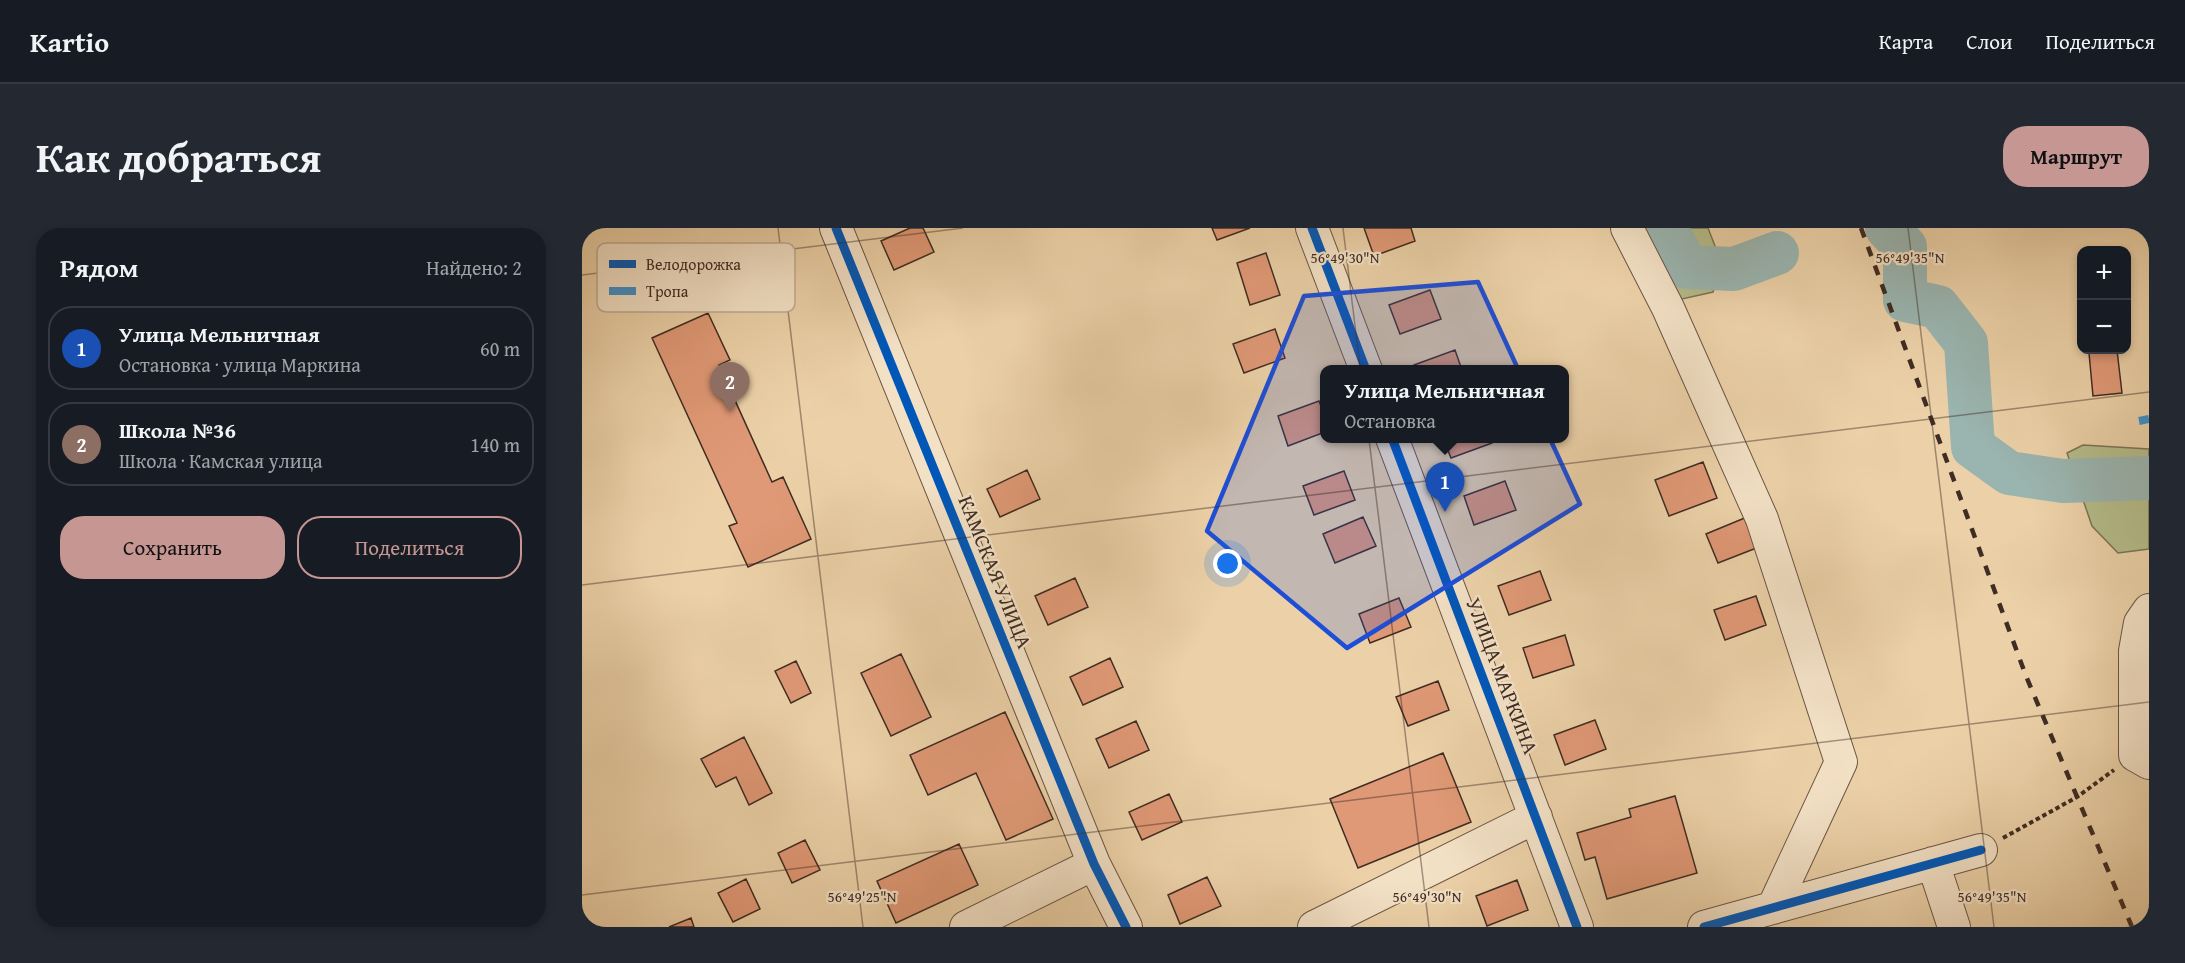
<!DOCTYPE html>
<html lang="ru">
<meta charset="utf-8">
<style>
:root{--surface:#171b24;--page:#242831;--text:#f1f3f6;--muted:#9ea1a6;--line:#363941;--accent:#c59692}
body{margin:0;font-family:"Gentium Book Plus",serif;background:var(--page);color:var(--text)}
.controls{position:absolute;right:18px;top:18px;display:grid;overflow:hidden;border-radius:12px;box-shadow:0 3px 9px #0003}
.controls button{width:54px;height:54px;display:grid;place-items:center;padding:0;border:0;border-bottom:2px solid var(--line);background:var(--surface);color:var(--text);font:30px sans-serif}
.you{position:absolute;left:646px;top:336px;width:21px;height:21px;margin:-15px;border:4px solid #fff;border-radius:50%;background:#1a73e8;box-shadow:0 0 0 9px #1a73e833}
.badge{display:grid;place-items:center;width:39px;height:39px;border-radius:50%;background:var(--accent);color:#fff;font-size:20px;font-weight:700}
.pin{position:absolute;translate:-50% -50px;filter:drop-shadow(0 2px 3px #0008)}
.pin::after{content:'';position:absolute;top:32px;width:21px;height:18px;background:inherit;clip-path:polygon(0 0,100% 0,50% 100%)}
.popup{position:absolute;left:738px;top:137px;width:249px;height:78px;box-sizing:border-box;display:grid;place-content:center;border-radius:12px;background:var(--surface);filter:drop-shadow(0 2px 4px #0005);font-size:20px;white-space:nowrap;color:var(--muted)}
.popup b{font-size:22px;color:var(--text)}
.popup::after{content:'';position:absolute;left:50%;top:100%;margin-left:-12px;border:12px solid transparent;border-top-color:var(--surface)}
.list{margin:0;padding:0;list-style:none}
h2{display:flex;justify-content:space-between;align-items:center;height:78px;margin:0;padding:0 24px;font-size:26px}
h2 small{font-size:20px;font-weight:400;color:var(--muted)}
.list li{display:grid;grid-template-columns:39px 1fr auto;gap:18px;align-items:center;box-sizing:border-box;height:84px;margin:0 12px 12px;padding:0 12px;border:2px solid var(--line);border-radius:24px}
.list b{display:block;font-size:22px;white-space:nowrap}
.list p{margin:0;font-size:20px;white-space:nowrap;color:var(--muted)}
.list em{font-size:20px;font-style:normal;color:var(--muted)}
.actions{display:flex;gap:12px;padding:18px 24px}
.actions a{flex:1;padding:14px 0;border:2px solid var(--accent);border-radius:24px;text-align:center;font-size:21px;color:var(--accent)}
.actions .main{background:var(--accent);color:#111}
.map{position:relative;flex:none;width:1567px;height:699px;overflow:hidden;border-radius:24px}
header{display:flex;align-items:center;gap:36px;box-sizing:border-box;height:84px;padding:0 30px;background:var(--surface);border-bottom:2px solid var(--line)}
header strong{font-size:28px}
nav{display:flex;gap:33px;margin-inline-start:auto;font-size:21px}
.intro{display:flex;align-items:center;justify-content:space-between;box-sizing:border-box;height:144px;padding:0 36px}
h1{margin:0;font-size:42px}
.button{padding:15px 27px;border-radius:24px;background:var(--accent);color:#111;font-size:21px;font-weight:700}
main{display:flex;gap:36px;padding:0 36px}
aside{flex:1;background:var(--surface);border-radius:24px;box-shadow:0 3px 9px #0003}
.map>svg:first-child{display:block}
</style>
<header>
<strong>Kartio</strong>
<nav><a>Карта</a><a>Слои</a><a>Поделиться</a></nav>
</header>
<div class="intro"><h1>Как добраться</h1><a class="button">Маршрут</a></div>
<main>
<aside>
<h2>Рядом<small>Найдено: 2</small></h2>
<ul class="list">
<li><span class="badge" style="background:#1a4fb4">1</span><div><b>Улица Мельничная</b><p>Остановка · улица Маркина</p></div><em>60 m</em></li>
<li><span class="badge" style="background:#8d6e63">2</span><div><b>Школа №36</b><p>Школа · Камская улица</p></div><em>140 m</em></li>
</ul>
<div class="actions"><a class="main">Сохранить</a><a>Поделиться</a></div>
</aside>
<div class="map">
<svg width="1567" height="699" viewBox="0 0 1567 699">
<rect width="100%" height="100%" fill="#ecd1a8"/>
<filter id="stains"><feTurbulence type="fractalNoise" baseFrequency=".00333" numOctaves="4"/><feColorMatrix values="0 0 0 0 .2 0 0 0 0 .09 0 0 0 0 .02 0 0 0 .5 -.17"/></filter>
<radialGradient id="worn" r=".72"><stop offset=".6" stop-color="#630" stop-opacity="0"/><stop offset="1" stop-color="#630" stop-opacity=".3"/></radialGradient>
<path fill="#b5bc8a" stroke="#7a7456" stroke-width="1.5" d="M1055,0h71l14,36 -9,28 -31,7 -27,-35z
M1501,217l66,4v100l-31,4 -26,-27 -25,-73z"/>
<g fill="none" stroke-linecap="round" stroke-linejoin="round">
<path stroke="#9ab5b0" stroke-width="44" d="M1084,0l21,39 47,2 43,-16
M1305,0l18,19v53l33,7 28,36 7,104 36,26 54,8 86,-3"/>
</g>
<path fill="#e09976" stroke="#3f2c23" stroke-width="1.5" d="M328,0h13l11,24 -40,18 -13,-29z
M630,0h38l-33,12z
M782,0h47l4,13 -41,15z
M684,25l14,42 -30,10 -13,-42z
M848,62l11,29 -41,15 -11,-29z
M126,85l22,47 -11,5 53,117 11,-5 28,62 -63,28 -19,-41 8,-3 -85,-185z
M693,101l10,29 -41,15 -11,-29z
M873,122l7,20h-46l-2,-5z
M1535,122l5,43 -29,3 -4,-43z
M737,173l6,16v15l-37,14 -10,-30z
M861,210h47l2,5 -41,15z
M1121,234l14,36 -48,18 -14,-36z
M445,242l13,29 -40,18 -13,-28z
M762,243l11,29 -41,15 -11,-29z
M923,253l11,29 -42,15 -10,-29z
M781,289l13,29 -41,17 -12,-29z
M1165,289l12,30 -41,16 -12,-29z
M958,343l11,29 -42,15 -11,-29z
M493,350l13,29 -40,18 -13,-29z
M1174,368l10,29 -41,15 -11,-30z
M817,370l12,29 -41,16 -11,-29z
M983,407l9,30 -41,13 -10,-30z
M319,426l30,63 -40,19 -30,-63z
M528,430l13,29 -40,18 -13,-28z
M214,433l15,32 -20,10 -16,-32z
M856,453l11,29 -41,16 -12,-29z
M423,484l48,107 -47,21 -30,-67 -48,22 -18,-40z
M1013,492l11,29 -41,16 -11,-30z
M554,493l13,29 -40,18 -13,-29z
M162,509l28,56 -23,12 -13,-28 -20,10 -15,-28z
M861,525l28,69 -113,46 -28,-69z
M587,566l13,28 -40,18 -13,-28z
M1093,568l22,77 -90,26 -12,-42 -10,3 -8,-27 54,-16 -2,-8z
M223,612l15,30 -28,13 -14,-30z
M377,616l19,41 -82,38 -19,-42z
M625,649l14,29 -41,18 -12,-29z
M164,651l14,30 -27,13 -15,-29z
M935,652l11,30 -41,16 -11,-30z
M109,690l3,9h-25z"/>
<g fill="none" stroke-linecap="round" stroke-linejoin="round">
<defs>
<path id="minor" d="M254,0l258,636 32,63
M730,0l54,142
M1045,0l41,80 94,211 79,243 -68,146
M810,210l185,489
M1567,382l-9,13 -5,28v104l14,8
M1351,635l21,64
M384,699l128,-63
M732,699l222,-110
M1122,699l277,-77"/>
</defs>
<use href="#minor" stroke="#6a5544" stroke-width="34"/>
<path stroke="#3f2c23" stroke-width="4" stroke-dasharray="4.5 3" stroke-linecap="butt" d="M1421,610l74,-41 37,-27"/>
<use href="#minor" stroke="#f3e1c6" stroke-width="32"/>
<path stroke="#3f2c23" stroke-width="4.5" stroke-dasharray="10 10" stroke-linecap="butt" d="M1279,0l165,448 106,251"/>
<path stroke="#3f90cb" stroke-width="8" stroke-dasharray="15 8" stroke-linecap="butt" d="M1557,193l10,-2"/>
<defs>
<path id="cycleway" d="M254,0l258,636 32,63
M730,0l54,142
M810,210l185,489
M1122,699l277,-77"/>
</defs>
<use href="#cycleway" stroke="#f3e1c6" stroke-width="13"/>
<use href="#cycleway" stroke="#0057b8" stroke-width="9"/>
</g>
<path fill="#1d4ed8" fill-opacity="0.2" stroke="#1d4ed8" stroke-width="4.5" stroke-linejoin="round" d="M896,54l102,222 -233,144 -140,-117 97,-235z"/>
<path fill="none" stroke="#3f2c23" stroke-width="1.5" stroke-opacity="0.45" d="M196,0l85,699M761,0l86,699M1326,0l86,699M0,47l381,-47M0,357l1567,-193M0,667l1567,-193"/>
<g text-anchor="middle" stroke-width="4.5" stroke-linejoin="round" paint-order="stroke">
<g font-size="21" fill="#3f2c23" stroke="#f3e1c6">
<text transform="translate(413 344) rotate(68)" y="7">КАМСКАЯ УЛИЦА</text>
<text transform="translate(920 448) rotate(69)" y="7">УЛИЦА МАРКИНА</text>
</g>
</g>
<rect x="15" y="15" width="198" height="69" rx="9" fill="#f3e1c6" stroke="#bdab95" stroke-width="1.5"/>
<rect x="27" y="32" width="27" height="8" fill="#0057b8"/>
<rect x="27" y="59" width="27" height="8" fill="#3f90cb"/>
<g font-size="16" fill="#3f2c23">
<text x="64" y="42">Велодорожка</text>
<text x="64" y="69">Тропа</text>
</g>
<g font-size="15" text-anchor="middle" fill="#3f2c23" stroke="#f3e1c6" stroke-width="4.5" stroke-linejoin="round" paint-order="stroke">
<text x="763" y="35">56°49'30"N</text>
<text x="1328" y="35">56°49'35"N</text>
<text x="280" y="674">56°49'25"N</text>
<text x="845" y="674">56°49'30"N</text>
<text x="1410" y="674">56°49'35"N</text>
</g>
<rect width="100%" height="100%" filter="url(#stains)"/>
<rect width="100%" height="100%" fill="url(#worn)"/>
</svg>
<div class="controls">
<button>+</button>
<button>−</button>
</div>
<div class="you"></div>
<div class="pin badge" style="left:863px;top:284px;background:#1a4fb4">1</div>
<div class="popup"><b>Улица Мельничная</b>Остановка</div>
<div class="pin badge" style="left:148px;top:184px;background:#8d6e63">2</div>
</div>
</main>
